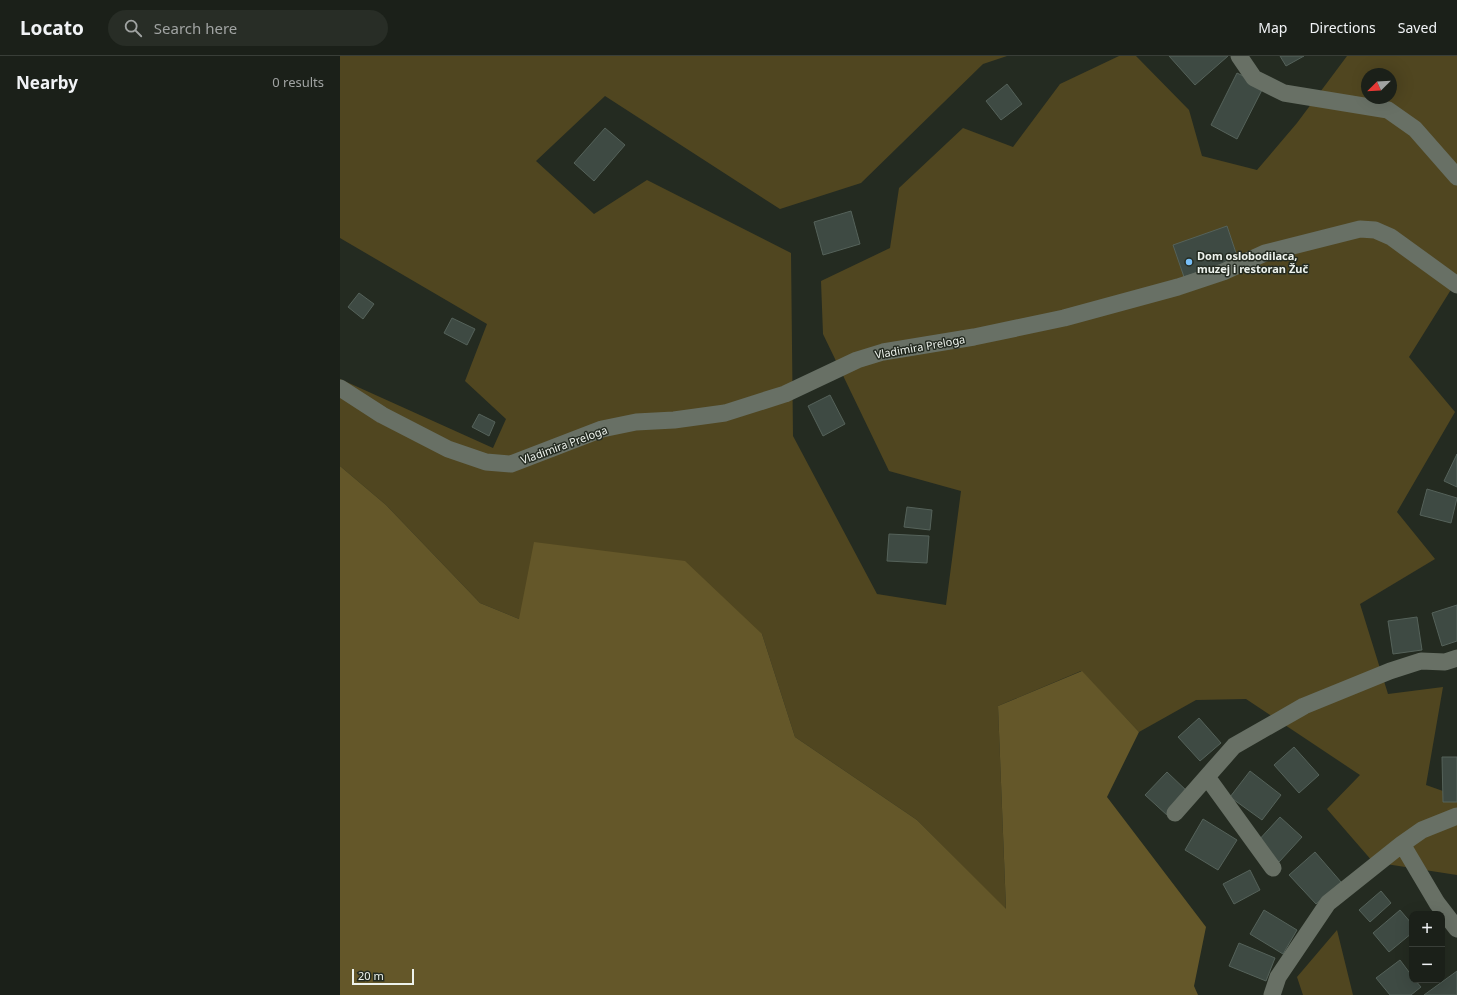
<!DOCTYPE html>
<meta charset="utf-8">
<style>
:root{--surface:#1b2019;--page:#282d26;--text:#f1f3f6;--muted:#a0a3a2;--line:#393e38}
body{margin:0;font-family:"Noto Sans",sans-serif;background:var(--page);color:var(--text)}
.controls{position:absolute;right:12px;bottom:12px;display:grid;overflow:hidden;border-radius:8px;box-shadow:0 4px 16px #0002}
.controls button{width:36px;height:36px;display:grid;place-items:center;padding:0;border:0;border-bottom:1px solid var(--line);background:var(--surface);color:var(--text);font:20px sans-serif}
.compass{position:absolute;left:1021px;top:12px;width:36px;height:36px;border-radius:50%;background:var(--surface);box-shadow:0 4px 16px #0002;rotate:246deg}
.scale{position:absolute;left:12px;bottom:10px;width:62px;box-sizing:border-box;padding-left:4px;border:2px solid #edf2ec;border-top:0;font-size:11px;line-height:14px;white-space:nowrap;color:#edf2ec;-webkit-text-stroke:3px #242b21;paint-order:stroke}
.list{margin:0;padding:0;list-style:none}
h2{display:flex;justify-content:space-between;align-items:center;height:52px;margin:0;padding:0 16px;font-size:17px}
h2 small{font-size:13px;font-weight:400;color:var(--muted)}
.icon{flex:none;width:22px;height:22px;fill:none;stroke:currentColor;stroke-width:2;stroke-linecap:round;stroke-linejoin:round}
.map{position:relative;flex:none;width:1117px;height:939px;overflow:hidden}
header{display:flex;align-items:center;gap:24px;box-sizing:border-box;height:56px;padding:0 20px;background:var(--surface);border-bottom:1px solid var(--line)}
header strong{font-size:19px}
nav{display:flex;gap:22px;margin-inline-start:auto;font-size:14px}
.search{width:280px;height:36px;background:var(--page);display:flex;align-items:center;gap:10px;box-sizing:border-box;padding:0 14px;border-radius:22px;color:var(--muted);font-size:15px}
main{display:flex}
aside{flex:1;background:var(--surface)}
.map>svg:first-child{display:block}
</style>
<header>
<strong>Locato</strong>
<div class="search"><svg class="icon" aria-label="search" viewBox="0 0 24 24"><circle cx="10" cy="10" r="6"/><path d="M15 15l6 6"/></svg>Search here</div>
<nav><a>Map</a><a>Directions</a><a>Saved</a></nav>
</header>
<main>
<aside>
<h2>Nearby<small>0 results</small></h2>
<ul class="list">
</ul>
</aside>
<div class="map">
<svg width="1117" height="939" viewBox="0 0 1117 939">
<rect width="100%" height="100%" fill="#242b21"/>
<path fill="#504620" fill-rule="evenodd" d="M0,0h667l-24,8 -122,119 -81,26 -175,-113 -69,65 58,53 53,-34 144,73 2,183 84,158 69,11 15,-114 -72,-20 -66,-137 -2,-53 69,-33 9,-60 64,-60 50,19 47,-63 59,-28h17l53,54 13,46 55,14 40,-47 50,-67h110v224l-48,77 46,55 -58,100 38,47 -75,45 28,90 55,-7 -17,98 31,11v79l-84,-13 -46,-53 33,-34 -114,-76 -50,1 -57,32 -58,-61 -83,35 8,204 -89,-90 -122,-83 -33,-103 -243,-15 -39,-16 -94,-98 -46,-39v-87l153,69 13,-29 -41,-38 22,-57 -147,-86zM1027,18h24v24h-24z
M997,874l16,65h-50l-6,-18z"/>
<path fill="#645729" d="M0,410l46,39 94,98 39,16 15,-77 151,19 77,73 33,103 122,83 89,89 -8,-203 84,-35 57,61 -32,65 99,130 -12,59 4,9h-858z"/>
<path fill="#3e4a43" stroke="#55625a" d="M829,0h59l-33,29z
M940,0h24l-18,10z
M897,17l27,13 -27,53 -26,-14z
M667,28l15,20 -21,16 -15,-19z
M265,72l20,17 -31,36 -20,-18z
M511,155l9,33 -37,11 -9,-33z
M887,170l11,33 -54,18 -11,-32z
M19,237l15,11 -11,15 -15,-12z
M112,262l23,11 -8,16 -23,-12z
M490,339l15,29 -22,12 -15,-30z
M139,358l16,8 -6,14 -17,-9z
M1117,398v33l-13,-6z
M1087,433l30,9 -6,25 -31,-8z
M567,451l25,3 -2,20 -26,-3z
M549,478l40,2 -2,27 -40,-2z
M1117,549v36l-15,5 -10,-33z
M1077,561l5,33 -29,4 -5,-33z
M859,662l22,25 -21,18 -22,-24z
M954,691l25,28 -20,18 -25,-28z
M1102,701h15v45h-14z
M910,715l31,24 -19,25 -32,-23z
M827,716l22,21 -21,23 -23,-21z
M940,761l22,20 -23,25 -22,-20z
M863,763l34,21 -19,30 -33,-20z
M975,796l26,30 -25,22 -27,-29z
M910,814l10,20 -26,14 -11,-20z
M1041,835l10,12 -21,19 -11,-12z
M924,854l33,20 -14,24 -33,-20z
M1060,854l12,14v9l-23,19 -16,-19z
M899,887l36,15 -9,23 -37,-15z
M1060,904l12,16v4h3l6,7 -10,8h-21l-14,-17z
M1117,915v24h-33z"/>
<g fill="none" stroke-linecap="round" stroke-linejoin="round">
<path stroke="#687065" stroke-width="17" d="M899,0l15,22 30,15 104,17 27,19 42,48
M0,332l42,27 66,34 38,13 25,2 91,-35 34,-7 38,-2 51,-7 60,-19 72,-34 26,-8 91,-15 90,-19 114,-31 45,-15 42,-19 95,-24 15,1 16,7 66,48
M867,721l66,91
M835,757l59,-67 70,-40 86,-35 31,-10 24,1 12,-4
M1062,788l35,59 20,26
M932,939l6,-18 50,-74 74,-59 20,-14 35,-14"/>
</g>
<circle fill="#78bff7" stroke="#242b21" stroke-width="1.5" cx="849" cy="206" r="4"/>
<g text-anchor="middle" stroke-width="3" stroke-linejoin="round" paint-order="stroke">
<g font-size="11" font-weight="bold" fill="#edf2ec" stroke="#242b21" text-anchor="start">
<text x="857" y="204">Dom oslobodilaca,<tspan x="857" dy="13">muzej i restoran Žuč</tspan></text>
</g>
<g font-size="11" fill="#edf2ec" stroke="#242b21">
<text transform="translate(580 291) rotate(-10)" y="4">Vladimira Preloga</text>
<text transform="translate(224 389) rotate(-20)" y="4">Vladimira Preloga</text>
</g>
</g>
</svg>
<div class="controls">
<button>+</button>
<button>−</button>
</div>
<svg class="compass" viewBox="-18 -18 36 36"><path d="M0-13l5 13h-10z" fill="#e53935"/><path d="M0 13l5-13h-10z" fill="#a0a3a2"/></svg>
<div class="scale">20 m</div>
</div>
</main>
